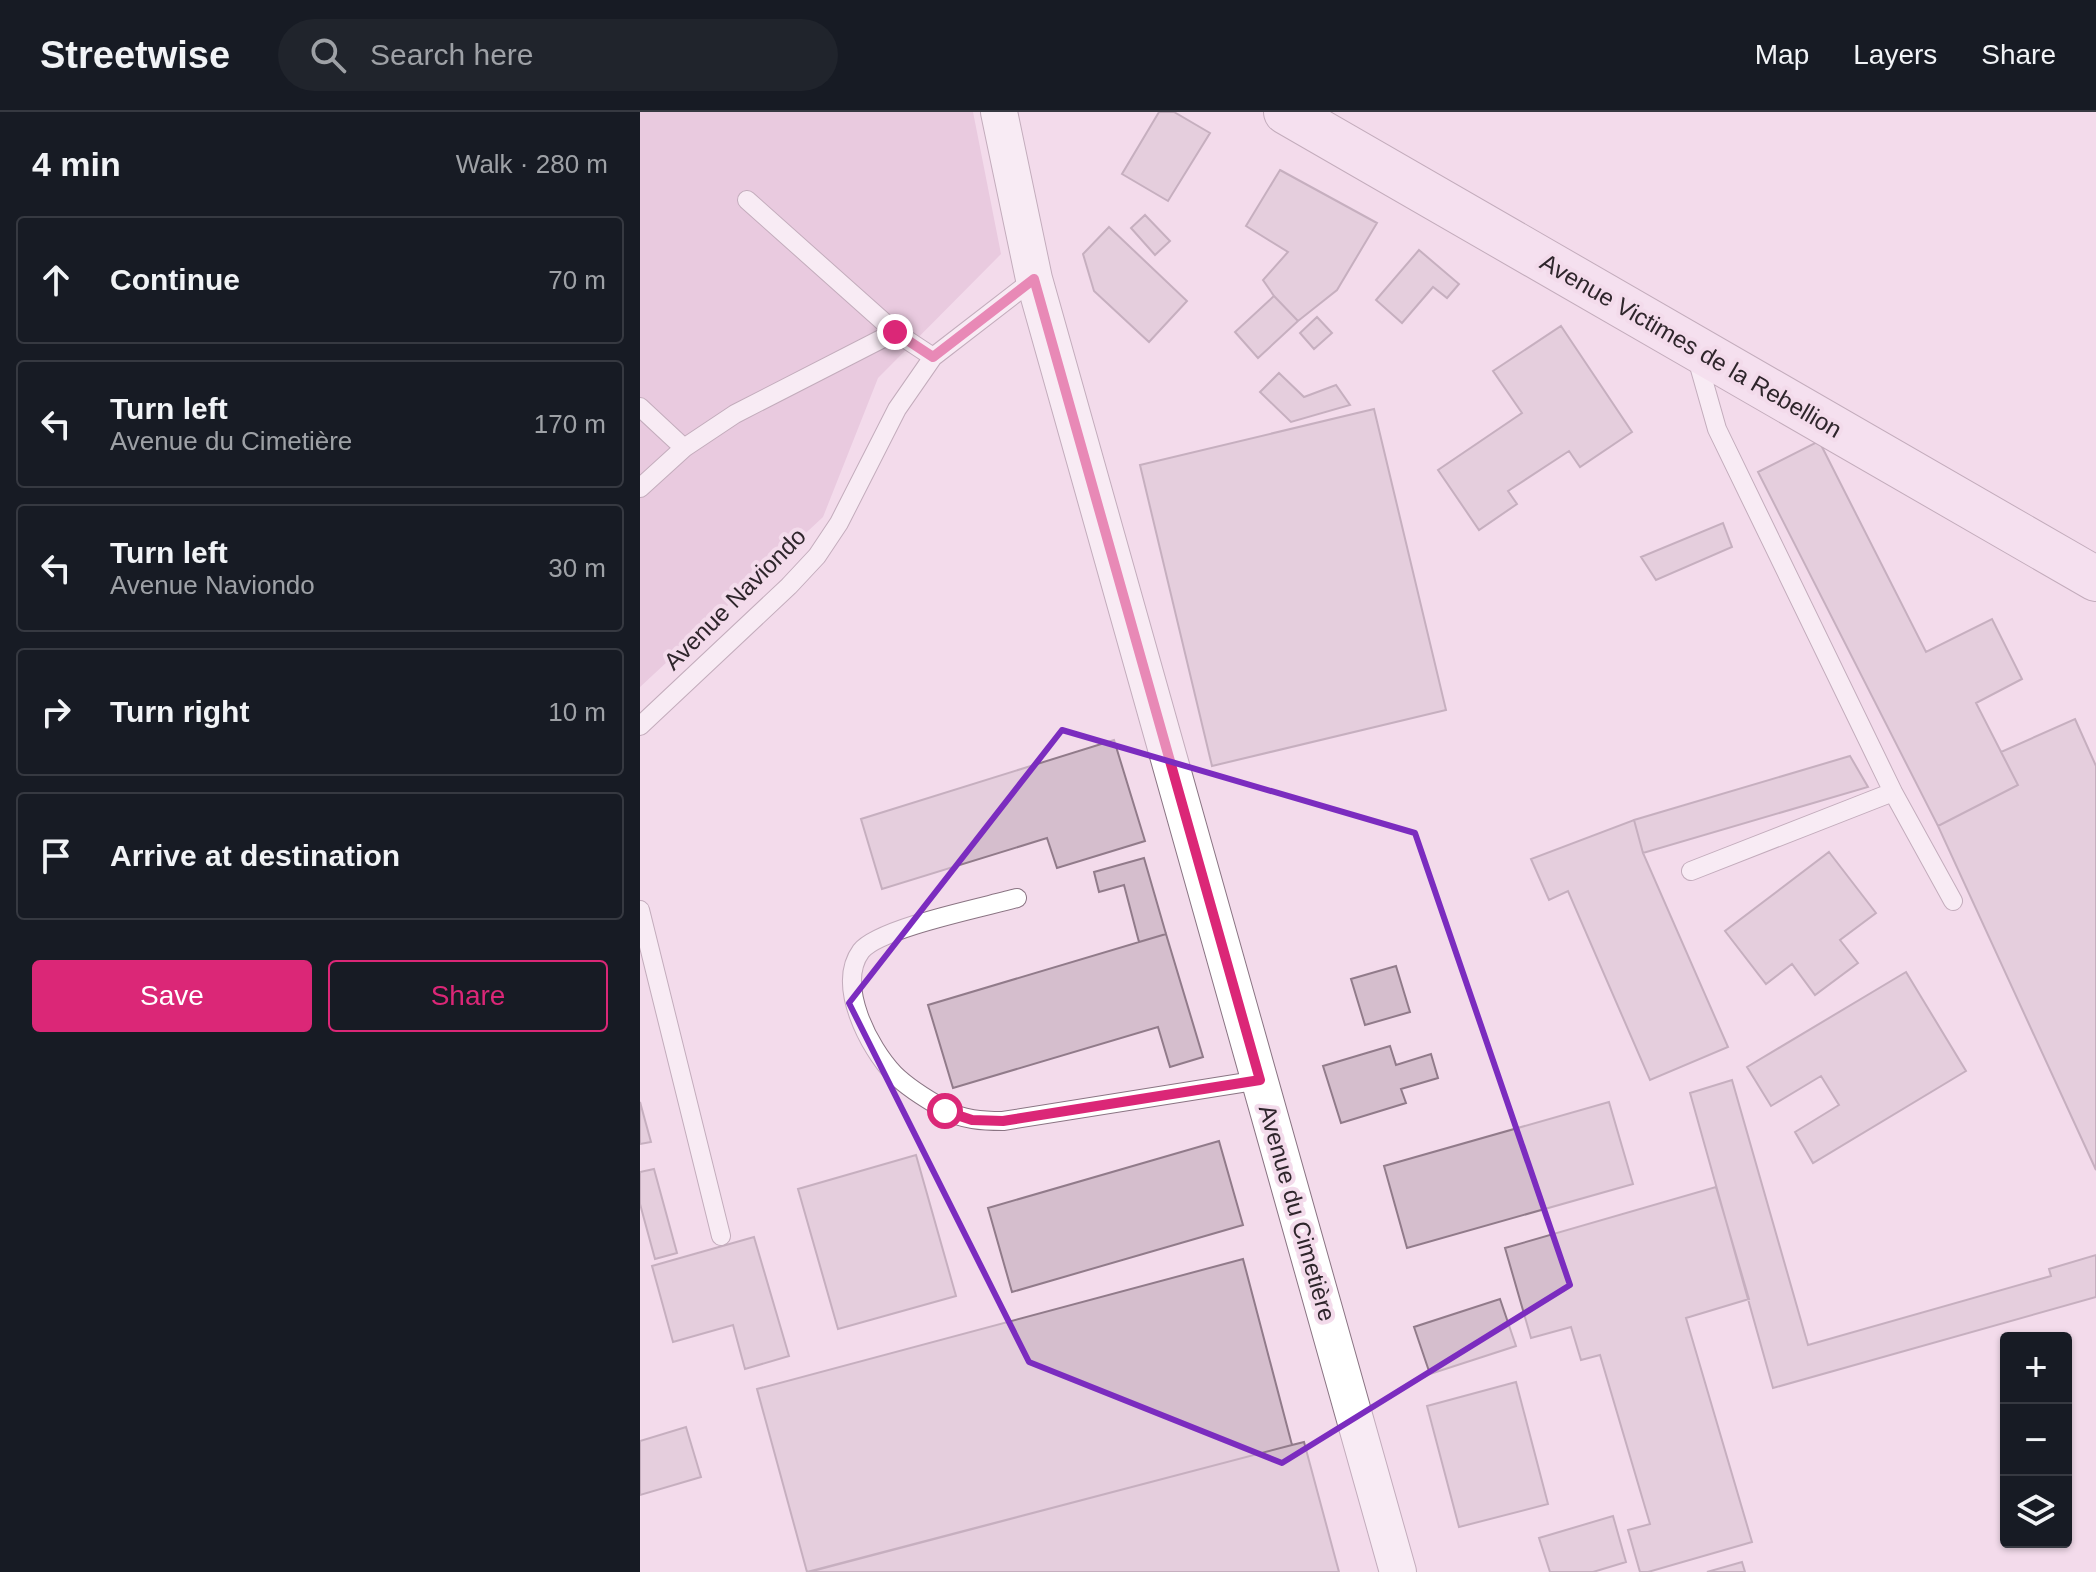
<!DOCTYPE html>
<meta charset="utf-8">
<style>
:root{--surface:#171b24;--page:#20242c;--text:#f1f3f6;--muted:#9ea1a6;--line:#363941;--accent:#db2777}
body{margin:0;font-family:Arial,sans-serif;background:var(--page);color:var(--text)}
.controls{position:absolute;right:24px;bottom:24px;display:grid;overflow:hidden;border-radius:8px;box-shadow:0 2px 6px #0004}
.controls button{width:72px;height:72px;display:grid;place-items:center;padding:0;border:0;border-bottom:2px solid var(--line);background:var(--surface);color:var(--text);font:40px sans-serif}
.stop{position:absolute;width:24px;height:24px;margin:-18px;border:6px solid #db2777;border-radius:50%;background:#fff}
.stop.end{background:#db2777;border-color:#fff;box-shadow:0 2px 8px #0008}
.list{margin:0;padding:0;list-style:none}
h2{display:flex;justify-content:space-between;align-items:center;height:104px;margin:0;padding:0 32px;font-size:34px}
h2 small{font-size:26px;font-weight:400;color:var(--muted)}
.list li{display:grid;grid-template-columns:52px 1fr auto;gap:24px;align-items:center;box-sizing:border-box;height:128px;margin:0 16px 16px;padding:0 16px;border:2px solid var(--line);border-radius:8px}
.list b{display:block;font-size:30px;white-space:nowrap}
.list p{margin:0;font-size:26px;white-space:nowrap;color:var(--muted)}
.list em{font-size:26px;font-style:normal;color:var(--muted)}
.actions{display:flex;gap:16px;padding:24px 32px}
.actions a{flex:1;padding:18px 0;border:2px solid var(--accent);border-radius:8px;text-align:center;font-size:28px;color:var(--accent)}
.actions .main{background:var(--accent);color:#fff}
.icon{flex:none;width:44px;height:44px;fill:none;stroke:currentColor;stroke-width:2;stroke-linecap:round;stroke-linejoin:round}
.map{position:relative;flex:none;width:1456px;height:1460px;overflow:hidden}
header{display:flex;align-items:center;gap:48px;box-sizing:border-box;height:112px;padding:0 40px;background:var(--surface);border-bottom:2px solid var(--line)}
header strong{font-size:38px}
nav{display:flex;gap:44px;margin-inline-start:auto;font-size:28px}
.search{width:560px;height:72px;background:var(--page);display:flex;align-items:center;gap:20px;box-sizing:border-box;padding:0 28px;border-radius:44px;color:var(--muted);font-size:30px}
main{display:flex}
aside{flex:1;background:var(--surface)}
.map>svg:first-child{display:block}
</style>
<header>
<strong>Streetwise</strong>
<div class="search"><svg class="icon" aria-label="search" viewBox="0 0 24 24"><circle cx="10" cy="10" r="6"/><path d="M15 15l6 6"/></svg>Search here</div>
<nav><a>Map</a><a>Layers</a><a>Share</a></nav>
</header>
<main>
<aside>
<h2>4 min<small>Walk · 280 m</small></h2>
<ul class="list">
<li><svg class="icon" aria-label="ahead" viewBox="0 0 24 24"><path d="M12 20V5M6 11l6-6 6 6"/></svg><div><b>Continue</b></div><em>70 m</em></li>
<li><svg class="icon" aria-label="left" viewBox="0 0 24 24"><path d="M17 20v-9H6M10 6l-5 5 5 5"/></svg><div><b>Turn left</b><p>Avenue du Cimetière</p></div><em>170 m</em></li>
<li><svg class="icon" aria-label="left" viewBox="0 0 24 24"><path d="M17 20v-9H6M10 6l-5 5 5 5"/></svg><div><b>Turn left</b><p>Avenue Naviondo</p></div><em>30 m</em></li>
<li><svg class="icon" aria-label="right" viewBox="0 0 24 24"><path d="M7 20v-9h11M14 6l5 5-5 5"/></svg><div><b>Turn right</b></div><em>10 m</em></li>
<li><svg class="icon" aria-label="arrive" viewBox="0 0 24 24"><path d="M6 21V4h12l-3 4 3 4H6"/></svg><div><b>Arrive at destination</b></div></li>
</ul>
<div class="actions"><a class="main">Save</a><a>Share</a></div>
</aside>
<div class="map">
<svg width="1456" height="1460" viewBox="0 0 1456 1460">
<rect width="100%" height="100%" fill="#f3dbeb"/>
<path fill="#ddb5d0" d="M0,0h333l28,142 -123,124 -55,139 -183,170z"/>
<path fill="#d5becd" stroke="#917b8a" stroke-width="2" d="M519,0h15l36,21 -42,68 -46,-27z
M640,58l97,53 -40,67 -39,31 -24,-25 -11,-16 25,-28 -42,-26z
M505,103l25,26 -15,14 -24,-27z
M469,115l78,74 -38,41 -55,-51 -11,-37z
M779,138l40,34 -12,14 -14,-11 -31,36 -26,-23z
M634,184l24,25 -40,37 -23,-26z
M677,205l15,16 -18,16 -14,-16z
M921,214l71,106 -52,35 -11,-16 -61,40 9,13 -38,26 -41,-60 84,-57 -29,-42z
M639,261l25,24 32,-12 14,20 -59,17 -31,-30z
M734,297l72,301 -234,56 -72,-301z
M1179,329l107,211 66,-33 30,60 -46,24 42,82 -80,41 -180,-354z
M1083,411l9,24 -76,33 -15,-23z
M1435,607l21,47v404l-158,-344 80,-41 -17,-33z
M474,628l31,101 -88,27 -10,-30 -165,51 -21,-70z
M1210,644l18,31 -225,66 -9,-33z
M994,708l9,33 85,194 -78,33 -82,-189 -19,9 -18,-41z
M1189,740l47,61 -36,27 18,23 -43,32 -23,-31 -26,20 -41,-53z
M504,746l22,76 -27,8 -15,-57 -25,7 -5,-20z
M526,822l37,123 -33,10 -12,-40 -205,61 -25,-83z
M756,854l14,46 -45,13 -14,-46z
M1266,860l60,99 -153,92 -18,-31 44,-27 -18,-29 -50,30 -24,-39z
M750,934l6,19 35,-11 7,24 -37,11 5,14 -65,20 -18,-57z
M1092,968l76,265 243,-69 -2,-7 47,-14v42l-323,91 -83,-295z
M0,990l11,40 -11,2z
M969,990l24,82 -226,64 -23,-82z
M579,1029l24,84 -231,67 -24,-84z
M276,1043l40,141 -118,33 -40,-140z
M14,1057l23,84 -22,6 -15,-55v-32z
M1076,1075l33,112 -63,19 66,224 -104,30h-8l-12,-42 22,-6 -50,-169 -19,5 -10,-33 -40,11 -26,-90z
M114,1125l35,119 -44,13 -12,-44 -60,17 -21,-76z
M603,1147l49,186 -485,127 -50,-183z
M860,1187l16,47 -86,28 -16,-47z
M876,1270l32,122 -89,23 -32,-121z
M46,1315l15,50 -61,18v-54z
M664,1330l35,130h-530l483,-127z
M973,1404l13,46 -33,10h-43l-11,-34z
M1102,1450l3,10h-38z"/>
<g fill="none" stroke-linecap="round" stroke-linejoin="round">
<defs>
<path id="lane" d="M107,88l148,132 38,25
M1056,243l21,74 176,363 60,109
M0,295l44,41
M0,376l44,-40 51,-34 160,-82
M0,614l149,-140 28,-30 22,-33 58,-114 36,-52 101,-78
M1051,759l202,-79
M377,786c-32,9 -138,30 -156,53 -25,34 8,97 33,123 13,13 34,26 50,35 18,11 39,12 59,12l257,-41
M0,798l81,326"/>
<path id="street" d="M359,0l35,167 364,1293"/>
<path id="secondary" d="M646,0l810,467"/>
</defs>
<use href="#lane" stroke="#8a7483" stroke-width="20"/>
<use href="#street" stroke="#8a7483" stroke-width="38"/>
<use href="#secondary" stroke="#8a7483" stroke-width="46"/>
<use href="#lane" stroke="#fff" stroke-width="18"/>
<use href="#street" stroke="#fff" stroke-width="36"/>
<use href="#secondary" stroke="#f9e6f3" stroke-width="44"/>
</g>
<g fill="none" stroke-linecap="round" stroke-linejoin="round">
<path stroke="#db2777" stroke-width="10" d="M255,220l38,25 101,-78 226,801 -257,41 -31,-1 -27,-9"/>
</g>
<path d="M0 0H1456V1460H0ZM422,618l353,103 155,452 -288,178 -253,-101 -180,-359z" fill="#f3dbeb" fill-opacity=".55" fill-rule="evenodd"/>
<path fill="none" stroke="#7b2cbf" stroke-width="6" stroke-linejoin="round" d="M422,618l353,103 155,452 -288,178 -253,-101 -180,-359z"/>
<g text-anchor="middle" stroke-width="8" stroke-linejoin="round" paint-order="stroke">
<g font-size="24" fill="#2f262c" stroke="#f3dbeb">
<text transform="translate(1051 234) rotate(30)" y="8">Avenue Victimes de la Rebellion</text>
<text transform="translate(95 487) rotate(-45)" y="8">Avenue Naviondo</text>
<text transform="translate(657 1101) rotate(74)" y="8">Avenue du Cimetière</text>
</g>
</g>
</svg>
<div class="controls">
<button>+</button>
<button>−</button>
<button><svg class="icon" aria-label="layers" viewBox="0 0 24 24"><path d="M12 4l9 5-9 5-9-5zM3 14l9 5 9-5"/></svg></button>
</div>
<div class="stop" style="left:305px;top:999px"></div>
<div class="stop end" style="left:255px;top:220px"></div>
</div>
</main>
